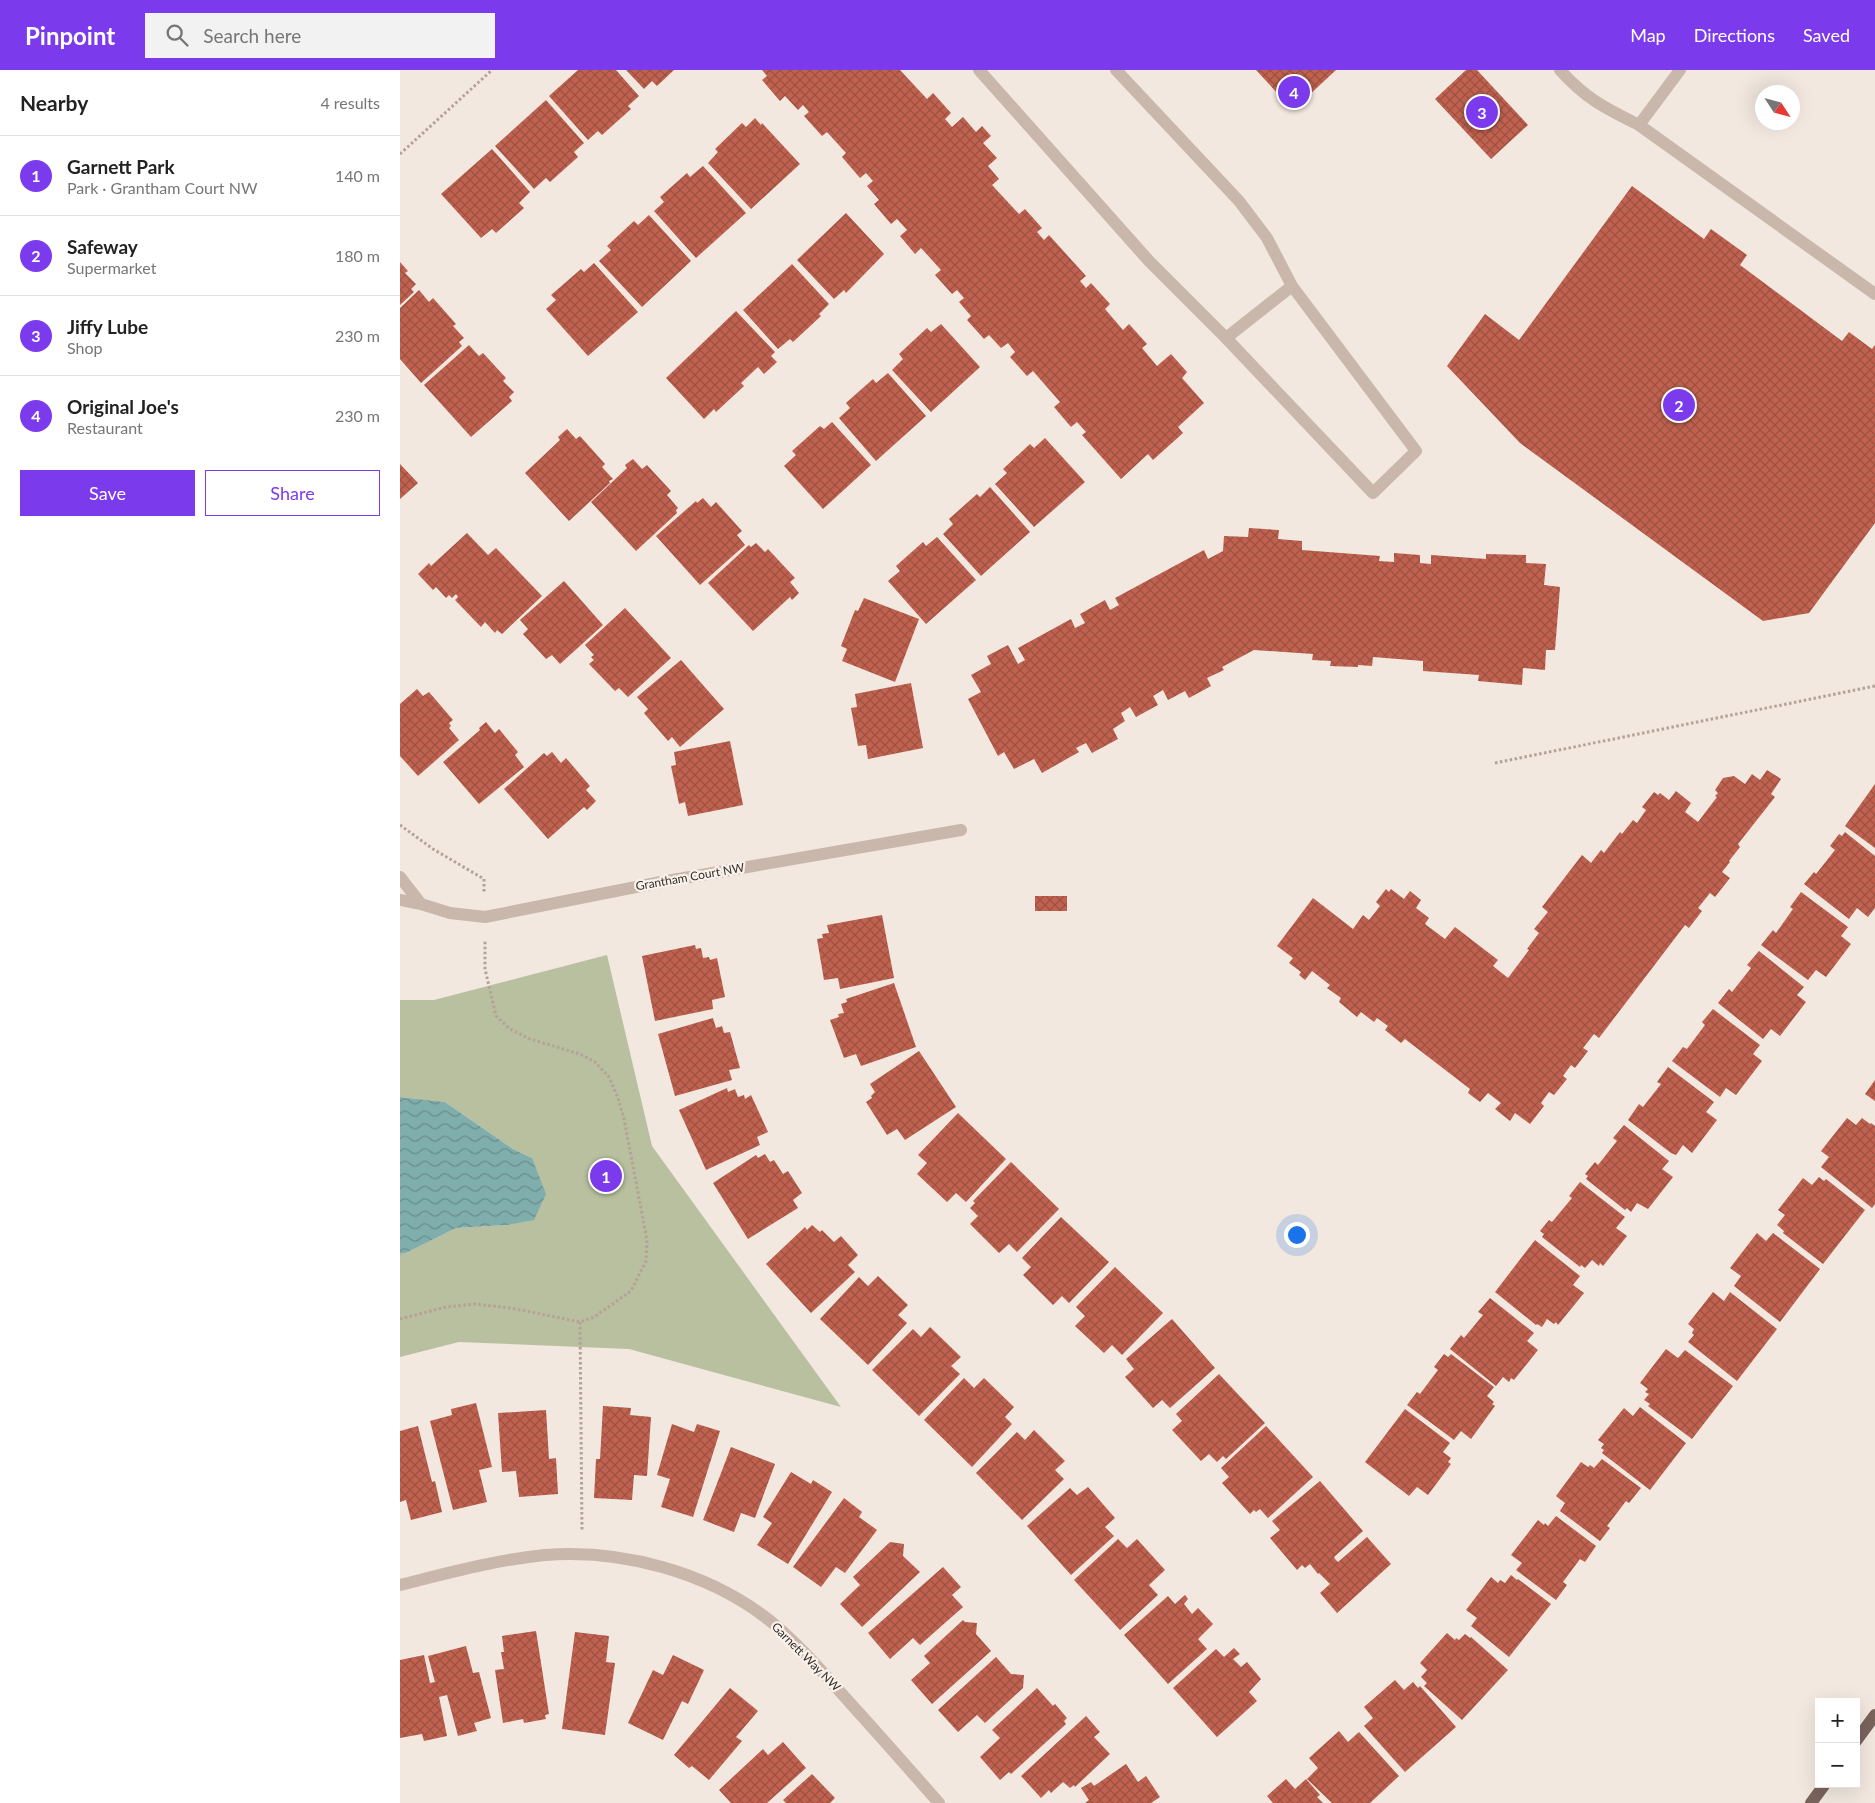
<!DOCTYPE html>
<meta charset="utf-8">
<style>
:root{--surface:#fff;--page:#f2f2f2;--text:#222;--muted:#767676;--line:#e0e0e0;--accent:#7c3aed}
body{margin:0;font-family:Lato,sans-serif;background:var(--page);color:var(--text)}
.controls{position:absolute;right:15px;bottom:15px;display:grid;overflow:hidden;border-radius:0px;box-shadow:0 5px 20px #0002}
.controls button{width:45px;height:45px;display:grid;place-items:center;padding:0;border:0;border-bottom:1px solid var(--line);background:var(--surface);color:var(--text);font:25px sans-serif}
.compass{position:absolute;left:1355px;top:15px;width:45px;height:45px;border-radius:50%;background:var(--surface);box-shadow:0 5px 20px #0002;rotate:126deg}
.you{position:absolute;left:896px;top:1164px;width:18px;height:18px;margin:-12px;border:4px solid #fff;border-radius:50%;background:#1a73e8;box-shadow:0 0 0 8px #1a73e833}
.badge{display:grid;place-items:center;width:32px;height:32px;border-radius:50%;background:var(--accent);color:#fff;font-size:16px;font-weight:700}
.pin{position:absolute;translate:-50% -50%;border:2px solid #fff;box-shadow:0 1px 5px #0006}
.list{margin:0;padding:0;list-style:none}
h2{display:flex;justify-content:space-between;align-items:center;height:65px;margin:0;padding:0 20px;font-size:21px}
h2 small{font-size:16px;font-weight:400;color:var(--muted)}
.list li{display:grid;grid-template-columns:32px 1fr auto;gap:15px;align-items:center;box-sizing:border-box;height:80px;padding:0 20px;border-top:1px solid var(--line)}
.list b{display:block;font-size:19px;white-space:nowrap}
.list p{margin:0;font-size:16px;white-space:nowrap;color:var(--muted)}
.list em{font-size:16px;font-style:normal;color:var(--muted)}
.actions{display:flex;gap:10px;padding:15px 20px}
.actions a{flex:1;padding:11px 0;border:1px solid var(--accent);border-radius:0px;text-align:center;font-size:18px;color:var(--accent)}
.actions .main{background:var(--accent);color:#fff}
.icon{flex:none;width:28px;height:28px;fill:none;stroke:currentColor;stroke-width:2;stroke-linecap:round;stroke-linejoin:round}
.map{position:relative;flex:none;width:1475px;height:1733px;overflow:hidden}
header{display:flex;align-items:center;gap:30px;box-sizing:border-box;height:70px;padding:0 25px;background:var(--accent);color:#fff}
header strong{font-size:24px}
nav{display:flex;gap:28px;margin-inline-start:auto;font-size:18px}
.search{width:350px;height:45px;background:var(--page);display:flex;align-items:center;gap:12px;box-sizing:border-box;padding:0 18px;border-radius:0px;color:var(--muted);font-size:19px}
main{display:flex}
aside{flex:1;background:var(--surface)}
.map>svg:first-child{display:block}
</style>
<header>
<strong>Pinpoint</strong>
<div class="search"><svg class="icon" aria-label="search" viewBox="0 0 24 24"><circle cx="10" cy="10" r="6"/><path d="M15 15l6 6"/></svg>Search here</div>
<nav><a>Map</a><a>Directions</a><a>Saved</a></nav>
</header>
<main>
<aside>
<h2>Nearby<small>4 results</small></h2>
<ul class="list">
<li><span class="badge">1</span><div><b>Garnett Park</b><p>Park · Grantham Court NW</p></div><em>140 m</em></li>
<li><span class="badge">2</span><div><b>Safeway</b><p>Supermarket</p></div><em>180 m</em></li>
<li><span class="badge">3</span><div><b>Jiffy Lube</b><p>Shop</p></div><em>230 m</em></li>
<li><span class="badge">4</span><div><b>Original Joe's</b><p>Restaurant</p></div><em>230 m</em></li>
</ul>
<div class="actions"><a class="main">Save</a><a>Share</a></div>
</aside>
<div class="map">
<svg width="1475" height="1733" viewBox="0 0 1475 1733">
<defs>
<pattern id="water-waves" width="16" height="10" patternUnits="userSpaceOnUse" patternTransform="scale(1.25)"><rect width="16" height="10" fill="#7faeac"/><path d="M0 5q4-4 8 0t8 0" fill="none" stroke="#698e8c"/></pattern>
<pattern id="building-cross-hatch" width="8" height="8" patternUnits="userSpaceOnUse" patternTransform="scale(1.25)"><rect width="8" height="8" fill="#c0624f"/><path d="M0 0l8 8M0 8l8-8" fill="none" stroke="#9d5142"/></pattern>
</defs>
<rect width="100%" height="100%" fill="#f2e8df"/>
<path fill="#b8c09f" d="M207,885l45,191 189,261 -212,-58 -170,-7 -59,15v-103l6,-1 50,-25 51,-3 25,-67 -19,-9 -68,-47 -45,-5v-97h34z"/>
<path fill="url(#water-waves)" d="M0,1027l45,5 68,47 19,9 14,36 -12,26 -27,5 -51,3 -50,25 -6,1z"/>
<path fill="url(#building-cross-hatch)" d="M178,0h38l23,26 -11,10 3,3 -29,26 -4,-4 -10,9 -39,-44z
M226,0h48l-17,16 -5,-5 -8,8z
M362,0h138l27,29 6,-6 18,20 -6,6 7,8 11,-10 13,15 6,-6 9,10 -8,7 14,15 -9,8 11,13 -7,6 27,29 6,-5 17,19 -5,4 7,8 5,-5 37,41 -6,5 6,7 5,-5 19,21 -5,5 18,21 6,-6 18,20 -5,4 15,18 14,-12 16,18 -5,6 22,25 -26,24 5,6 -30,27 -5,-6 -27,25 -39,-44 4,-3 -9,-10 -6,5 -17,-20 6,-5 -27,-31 -6,5 -17,-19 5,-5 -7,-9 -7,5 -12,-13 -5,4 -17,-19 4,-4 -12,-14 5,-4 -7,-8 -5,4 -17,-19 6,-5 -20,-22 -6,6 -15,-18 7,-6 -10,-11 -6,5 -17,-20 5,-4 -12,-14 6,-5 -7,-8 -6,5 -18,-21 4,-4 -19,-21 -5,4 -18,-20 5,-4 -6,-7 -5,5 -13,-14 -5,5 -18,-21 5,-4z
M856,0h80l-43,40z
M1066,0h11l51,55 -37,34 -56,-60z
M146,30l38,43 -10,9 4,5 -28,25 -4,-4 -12,11 -39,-43z
M355,48l6,7 1,-2 38,41 -49,45 -43,-46 10,-11 -3,-3 27,-26 4,4z
M92,79l38,43 -11,11 5,5 -28,25 -4,-4 -11,9 -40,-44z
M303,96l43,47 -50,45 -42,-47 10,-9 -4,-5 27,-24 3,4z
M1232,116l72,53 7,-10 36,26 -7,10 102,76 7,-9 23,17 3,-4v178l-66,90 -46,8 -243,-178 -73,-77 38,-52 34,26z
M446,143l38,41 -38,39 -2,-3 -10,9 -37,-39z
M249,145l42,46 -49,46 -43,-46 12,-11 -4,-4 27,-25 4,4z
M0,192l8,9 -3,2 11,11 -5,5 3,3 -14,13z
M194,193l44,49 -50,44 -42,-47 10,-9 -5,-5 30,-26 3,3z
M392,194l37,40 -10,10 2,2 -28,26 -3,-3 -12,10 -35,-39z
M19,220l10,12 4,-4 23,26 -3,2 11,12 -5,4 3,4 -41,37 -21,-24v-51z
M336,241l39,41 -4,4 6,6 -13,12 -6,-7 -17,16 3,3 -28,26 -2,-3 -10,10 -38,-41z
M541,254l39,43 -49,45 -39,-42 11,-11 -4,-5 28,-26 4,4z
M69,275l10,11 4,-3 23,25 -3,3 11,11 -5,5 3,4 -41,36 -47,-52z
M488,303l38,43 -50,45 -37,-43 11,-10 -4,-5 27,-24 3,4z
M432,352l39,43 -48,44 -39,-43 12,-11 -4,-4 28,-25 4,3z
M167,359l9,10 4,-3 25,28 -3,3 11,12 -4,2 1,2 -41,38 -44,-48 35,-33 -2,-3z
M645,368l40,44 -51,45 -39,-43 12,-11 -4,-4 27,-25 4,4z
M233,389l9,10 5,-4 24,26 -4,4 11,13 -2,2 1,3 -41,38 -45,-49 36,-34 -2,-3z
M0,394l18,19 -18,16z
M590,417l40,45 -49,44 -38,-42 10,-10 -4,-5 28,-25 3,3z
M303,428l8,9 5,-5 26,29 -5,4 8,10 -45,40 -44,-49 40,-35 1,2z
M849,458l30,2 -1,9 24,2v9l78,6 -1,5 15,1v-9l26,2v8l11,1v-9l55,4v-5l40,1v8l20,1 -2,21 16,2 -5,63h-9l-1,20 -22,-2 -1,17 -44,-4 1,-6 -56,-4v-10l-50,-4 -1,9 -14,-1v2l-28,-1 1,-5 -19,-1 1,-6 -59,-4 -32,17 2,3 -17,8 4,8 -22,12 -4,-7 -17,9 -5,-10 -10,6 5,9 -22,12 -6,-10 -9,6 4,8 -12,8 5,10 -26,14 -6,-10 -10,5 3,4 -37,21 -8,-14 -20,10 -10,-17 -6,4 -30,-57 13,-7 -10,-17 20,-11 -4,-8 21,-11 10,19 7,-4 -7,-12 53,-29 4,9 10,-5 -5,-9 25,-14 5,10 9,-5 -4,-7 89,-48 4,9 15,-8 1,-15 24,1z
M67,463l21,22 8,-7 46,48 -40,38 -5,-4 -2,3 -10,-11 -4,5 -26,-27 3,-3 -2,-3 -4,4 -3,-3 -3,3 -10,-11 -3,3 -15,-16 11,-11 2,3z
M537,467l39,43 -50,44 -38,-43 12,-10 -4,-5 27,-24 3,4z
M356,473l9,9 3,-3 27,29 -5,4 9,11 -7,7 -2,-3 -37,34 -45,-48 41,-38 2,2z
M164,511l39,44 -43,39 -8,-9 -6,4 -23,-25 5,-5 -8,-9z
M464,528l55,21 -24,63 -53,-21 5,-12 -6,-3 14,-36 3,1z
M225,538l46,50 -43,39 -9,-9 -4,3 -26,-27 5,-4 -3,-3 3,-2 -9,-10z
M281,590l43,49 -44,38 -8,-10 -4,4 -24,-28 4,-4 -11,-12z
M511,613l12,65 -55,11 -2,-14 -8,1 -7,-38 6,-1 -2,-13z
M17,619l6,7 6,-4 24,28 -4,3 2,3 -2,2 10,12 -41,36 -18,-20v-52z
M86,652l9,11 4,-4 19,23 -3,3 9,12 -45,37 -36,-42 37,-32 -1,-2z
M330,671l13,64 -55,11 -3,-14 -6,2 -8,-38 5,-1 -2,-13z
M152,682l9,11 5,-5 24,28 -4,4 10,11 -9,9 -3,-3 -36,32 -44,-50 40,-36 3,3z
M1367,700l14,9 -10,15 4,3 -37,47 2,3 -11,14 1,1 -8,10 8,6 -15,19 -5,-4 -12,15 4,3 -13,17 -4,-3 -86,113 -5,-4 -11,14 5,3 -13,17 -4,-3 -8,11 4,3 -13,16 -5,-3 -8,11 3,3 -14,18 -15,-11 -5,8 -15,-12 6,-6 -13,-10 -8,9 -12,-9 2,-4 -65,-50 -4,4 -16,-13 3,-4 -11,-8 -3,4 -13,-10 -4,5 -18,-15 2,-4 -14,-10 3,-3 -18,-14 -7,9 -6,-5 2,-3 -12,-9 4,-5 -16,-12 36,-48 40,31 10,-14 6,5 11,-14 -4,-4 10,-13 3,3 2,-3 13,10 6,-8 11,9 -5,8 13,10 -4,6 20,15 10,-12 43,33 -5,6 15,12 21,-28 -2,-1 12,-16 -5,-4 14,-17 -6,-5 40,-52 9,8 10,-13 3,3 16,-21 2,2 11,-14 4,3 9,-13 -4,-3 12,-15 4,3 2,-2 9,7 7,-9 15,12 -6,9 13,10 19,-25 -2,-1 3,-3 -3,-3 8,-12 11,-2 11,8 7,-10 8,6z
M1475,714v64l-30,-22z
M1445,762l30,24v52l-7,9 -11,-9 -8,11 -45,-35 10,-12 2,2 19,-24 -5,-4 9,-12 3,2z
M1401,822l47,35 -7,9 10,8 -25,33 -10,-7 -8,10 -47,-35 12,-15 3,3 17,-24 -3,-2z
M635,826h32v15h-32z
M482,845l12,63 -54,11 -2,-11 -14,2 -7,-41 6,-1 -1,-4 7,-1 -2,-8z
M295,875l1,4 5,-1 2,10 6,-1 1,3 7,-2 8,39 -13,3 1,9 -58,12 -13,-65z
M1359,881l45,36 -7,8 9,7 -26,34 -9,-7 -8,10 -45,-36 11,-14 3,3 19,-24 -4,-3z
M494,913l22,64 -55,19 -5,-12 -12,4 -14,-38 9,-3 -1,-3 6,-1 -3,-9 6,-2 -1,-3z
M1313,939l47,36 -7,9 9,7 -26,34 -10,-7 -6,9 -48,-36 11,-14 4,2 18,-24 -3,-3z
M313,948l3,10 6,-2 2,7 6,-1 10,36 -11,2 3,10 -57,16 -17,-62z
M519,981l37,56 -51,33 -8,-11 -10,6 -21,-33 6,-4 -1,-2 4,-4 -5,-8z
M1268,997l46,35 -8,10 11,8 -25,33 -9,-8 -7,10 -5,-2 -43,-33 11,-16 4,3 18,-23 -4,-2z
M1475,1010v21l-10,-7z
M327,1018l1,4 7,-3 3,8 6,-2 1,4 6,-4 17,37 -11,5 3,8 -54,25 -27,-60z
M558,1043l48,46 -40,43 -10,-9 -9,9 -30,-28 10,-11 -9,-8z
M1447,1048l9,7 6,-7 8,6 1,-1 4,3v78l-3,4 -51,-41 8,-10 -8,-6z
M1224,1055l45,36 -7,8 11,8 -25,32 -11,-6 -6,9 -4,-4 -2,2 -39,-31 2,-3 -3,-2 10,-12 3,3 19,-24 -4,-3z
M365,1084l5,8 4,-2 9,14 5,-3 14,22 -9,7 5,8 -50,31 -35,-56 43,-28 2,3z
M611,1092l48,47 -42,43 -8,-8 -10,9 -29,-29 8,-8 -8,-8 5,-5 -2,-2z
M1419,1107l5,4 2,-2 39,31 -42,54 -40,-31 1,-2 -7,-6 8,-10 -7,-5 25,-32 9,7z
M1180,1112l45,35 -9,11 11,8 -24,30 -3,-3 -1,3 -7,-6 -7,8 -4,-3 -1,2 -38,-30 2,-3 -4,-3 9,-11 3,2 20,-24 -3,-2z
M661,1147l48,45 -40,41 -7,-7 -9,9 -30,-30 8,-8 -9,-9z
M412,1155l8,7 2,-2 12,12 7,-6 17,19 -10,10 7,7 -44,41 -45,-49 39,-37 2,3z
M1357,1163l9,8 7,-8 47,36 -40,53 -46,-36 7,-10 -11,-8z
M1135,1170l45,36 -7,9 11,8 -26,32 -2,-3 -2,2 -7,-5 -5,8 -5,-3 -1,1 -41,-33z
M715,1197l48,46 -41,42 -10,-10 -8,8 -29,-27 10,-10 -9,-9z
M478,1206l30,29 -10,10 9,8 -39,42 -48,-46 39,-42 9,9z
M1313,1222l11,9 6,-9 47,37 -40,52 -49,-39 6,-7 -2,-2 2,-4 -6,-5z
M1090,1228l44,35 -7,8 11,9 -24,30 -3,-2 -2,4 -6,-5 -7,9 -46,-37 11,-14 3,3 19,-23 -5,-3z
M772,1249l43,49 -45,40 -8,-8 -9,8 -28,-31 9,-8 -8,-10z
M530,1257l31,30 -10,9 9,8 -41,42 -47,-46 41,-41 8,8z
M1266,1279l12,9 7,-8 48,36 -41,53 -44,-33 2,-2 -6,-4 5,-6 -4,-2 3,-3 -8,-6z
M1044,1284l4,3 3,-3 43,33 -7,9 7,6 -2,2 3,2 -24,33 -10,-8 -7,9 -47,-35 10,-13 3,2 18,-24 -4,-3z
M819,1304l46,49 -39,36 -3,-3 -6,6 -8,-8 -8,7 -29,-31 10,-9 -6,-7z
M564,1308l10,10 10,-10 30,29 -9,10 7,7 -40,43 -48,-47z
M76,1333l16,64 -13,3 8,32 -34,8 -23,-89 22,-6 -1,-6z
M203,1336l28,2 -1,7 21,2 -4,59 -13,-1 -2,25 -38,-2 2,-39h4z
M1240,1337l46,36 -36,47 -48,-37 2,-3 -3,-2 3,-4 -6,-4 26,-32 9,8z
M1005,1339l45,34 -7,9 8,6 -3,4 3,2 -23,31 -11,-8 -8,9 -44,-34z
M146,1340l3,49 7,-1 2,36 -39,3 -3,-26 -14,1 -4,-59z
M272,1354l22,8 3,-8 23,7 -27,86 -32,-10 9,-28 -13,-4z
M18,1356l14,56 3,-1 7,31 -31,8 -5,-20 -6,2v-71z
M866,1356l47,51 -45,41 -8,-9 -4,3 -2,-2 -4,4 -28,-31 7,-6 -8,-9z
M634,1360l31,31 -10,9 9,9 -42,41 -46,-47 41,-41 8,8z
M331,1377l44,17 -20,54 -14,-5 -7,19 -31,-12z
M1202,1389l39,29 -12,15 -3,-2 -19,25 3,2 -10,13 -40,-30 5,-8 -9,-7 25,-34 7,5 2,-2 4,3z
M391,1402l20,12 2,-4 19,12 -44,72 -31,-19 15,-22 -9,-6z
M920,1411l43,50 -29,26 1,2 3,3 29,-25 24,27 -54,49 -17,-20 10,-9 -11,-11 -1,1 -8,-10 -5,4 -3,-3 -5,5 -27,-32 10,-8 -8,-9z
M688,1417l27,31 -10,9 9,9 -43,39 -44,-49 43,-38 7,7z
M444,1428l18,14 -3,5 18,13 -32,43 -9,-6 -15,20 -28,-20z
M1156,1446l40,30 -11,16 -5,-3 -17,23 4,3 -11,15 -40,-30 6,-7 -11,-8 27,-35 6,5 1,-2 3,3z
M718,1469l9,9 10,-9 28,31 -16,15 9,10 -38,35 -46,-50z
M490,1472l14,2 -1,12 17,16 -58,55 -22,-23 20,-19 -7,-8z
M543,1497l18,20 -9,8 11,12 -43,38 -7,-7 -23,21 -22,-26z
M1111,1505l6,5 1,-1 33,25 -42,53 -38,-31 6,-8 -11,-8 25,-33 7,6 2,-3 5,3z
M785,1525l3,4 -4,5 8,10 6,-6 15,16 -15,15 9,10 -39,35 -44,-49 44,-39 7,8z
M563,1550l2,2 12,1 -1,11 15,17 -59,53 -21,-24 19,-17 -6,-7z
M136,1561l13,83 -4,1 1,4 -22,4 -1,-4 -20,4 -8,-53 9,-1 -3,-17h3l-2,-16z
M175,1562l34,4 -3,26 9,1 -10,72 -43,-6z
M1047,1563l8,7 1,-2 3,2 6,-6 5,4 1,-1 37,33 -46,50 -38,-34 3,-3 -6,-6 6,-7 -7,-7z
M66,1576l7,27 6,-1 12,46 -17,5 3,8 -19,5 -11,-41 -8,2 -2,-10 10,49 -23,5 -2,-7 -22,4v-78l24,-5 6,28 5,-1 -7,-26z
M834,1578l6,6 -7,5 8,8 6,-5 14,17 -12,13 8,9 -40,36 -44,-49 43,-39 8,8z
M273,1585l31,15 -16,34 -6,-3 -19,39 -35,-17 25,-53 10,5z
M596,1587l15,17 13,1 -1,13 -38,35 -8,-8 -19,17 -20,-22z
M995,1610l9,10 9,-8 5,6 2,-2 36,41 -51,45 -41,-46 9,-8 -9,-11z
M330,1618l28,23 -22,26 6,4 -33,39 -17,-14 -3,2 -15,-13z
M637,1618l16,18 2,-2 12,14 -3,3 2,3 -55,50 -2,-2 -9,8 -20,-23 20,-19 -8,-8z
M686,1646l14,16 -6,5 16,17 -35,33 -1,-2 -4,3 -7,-6 -12,11 -2,-3 -8,8 -20,-22z
M939,1661l9,11 11,-10 40,44 -29,27h-38l-25,-24 11,-11 -9,-10z
M383,1672l23,26 -39,35h-36l-12,-13 44,-41 5,6z
M726,1694l12,18 8,-6 14,21 -9,6h-66l4,-3 -8,-12 10,-6 3,4z
M412,1704l23,24 -5,5h-44l-3,-3z
M886,1709l9,10 11,-10 14,16 -3,2 6,6h-50l-6,-7z"/>
<g fill="none" stroke-linecap="round" stroke-linejoin="round">
<path stroke="#b5a195" stroke-width="3" stroke-dasharray="2.5 2.5" stroke-linecap="butt" d="M0,84l92,-84
M1095,693l380,-77
M0,755l33,24 51,30v15
M0,1249l46,-12 29,-3 36,4 69,14 14,-5 37,-26 15,-30 1,-21 -23,-121 -6,-21 -9,-21 -14,-15 -15,-8 -50,-15 -20,-10 -14,-13 -11,-47v-29
M180,1252l2,210"/>
<path stroke="#cab7ab" stroke-width="12" d="M579,0l170,191 77,77 66,-52 -25,-48 -28,-37 -123,-131
M1160,0c26,29 45,38 79,55
M1280,0l-41,55 236,169
M826,268l147,155 43,-42 -124,-165
M0,807l21,27
M0,830l21,4 29,9 35,4 176,-35 300,-52
M0,1515c48,-12 95,-25 145,-30 77,-6 163,17 224,65 31,25 56,55 82,84 30,33 59,66 88,99"/>
<path stroke="#79645c" stroke-width="12" d="M1456,1671l19,-26
M1411,1733l14,-19"/>
</g>
<g text-anchor="middle" stroke-width="4.5" stroke-linejoin="round" paint-order="stroke">
<g font-size="12" fill="#382d2a" stroke="#f9f2eb">
<text transform="translate(290 807) rotate(-10)" y="4">Grantham Court NW</text>
<text transform="translate(406 1587) rotate(45)" y="4">Garnett Way NW</text>
</g>
</g>
</svg>
<div class="controls">
<button>+</button>
<button>−</button>
</div>
<svg class="compass" viewBox="-18 -18 36 36"><path d="M0-13l5 13h-10z" fill="#e53935"/><path d="M0 13l5-13h-10z" fill="#767676"/></svg>
<div class="you"></div>
<div class="pin badge" style="left:206px;top:1106px">1</div>
<div class="pin badge" style="left:1279px;top:335px">2</div>
<div class="pin badge" style="left:1082px;top:42px">3</div>
<div class="pin badge" style="left:894px;top:22px">4</div>
</div>
</main>
